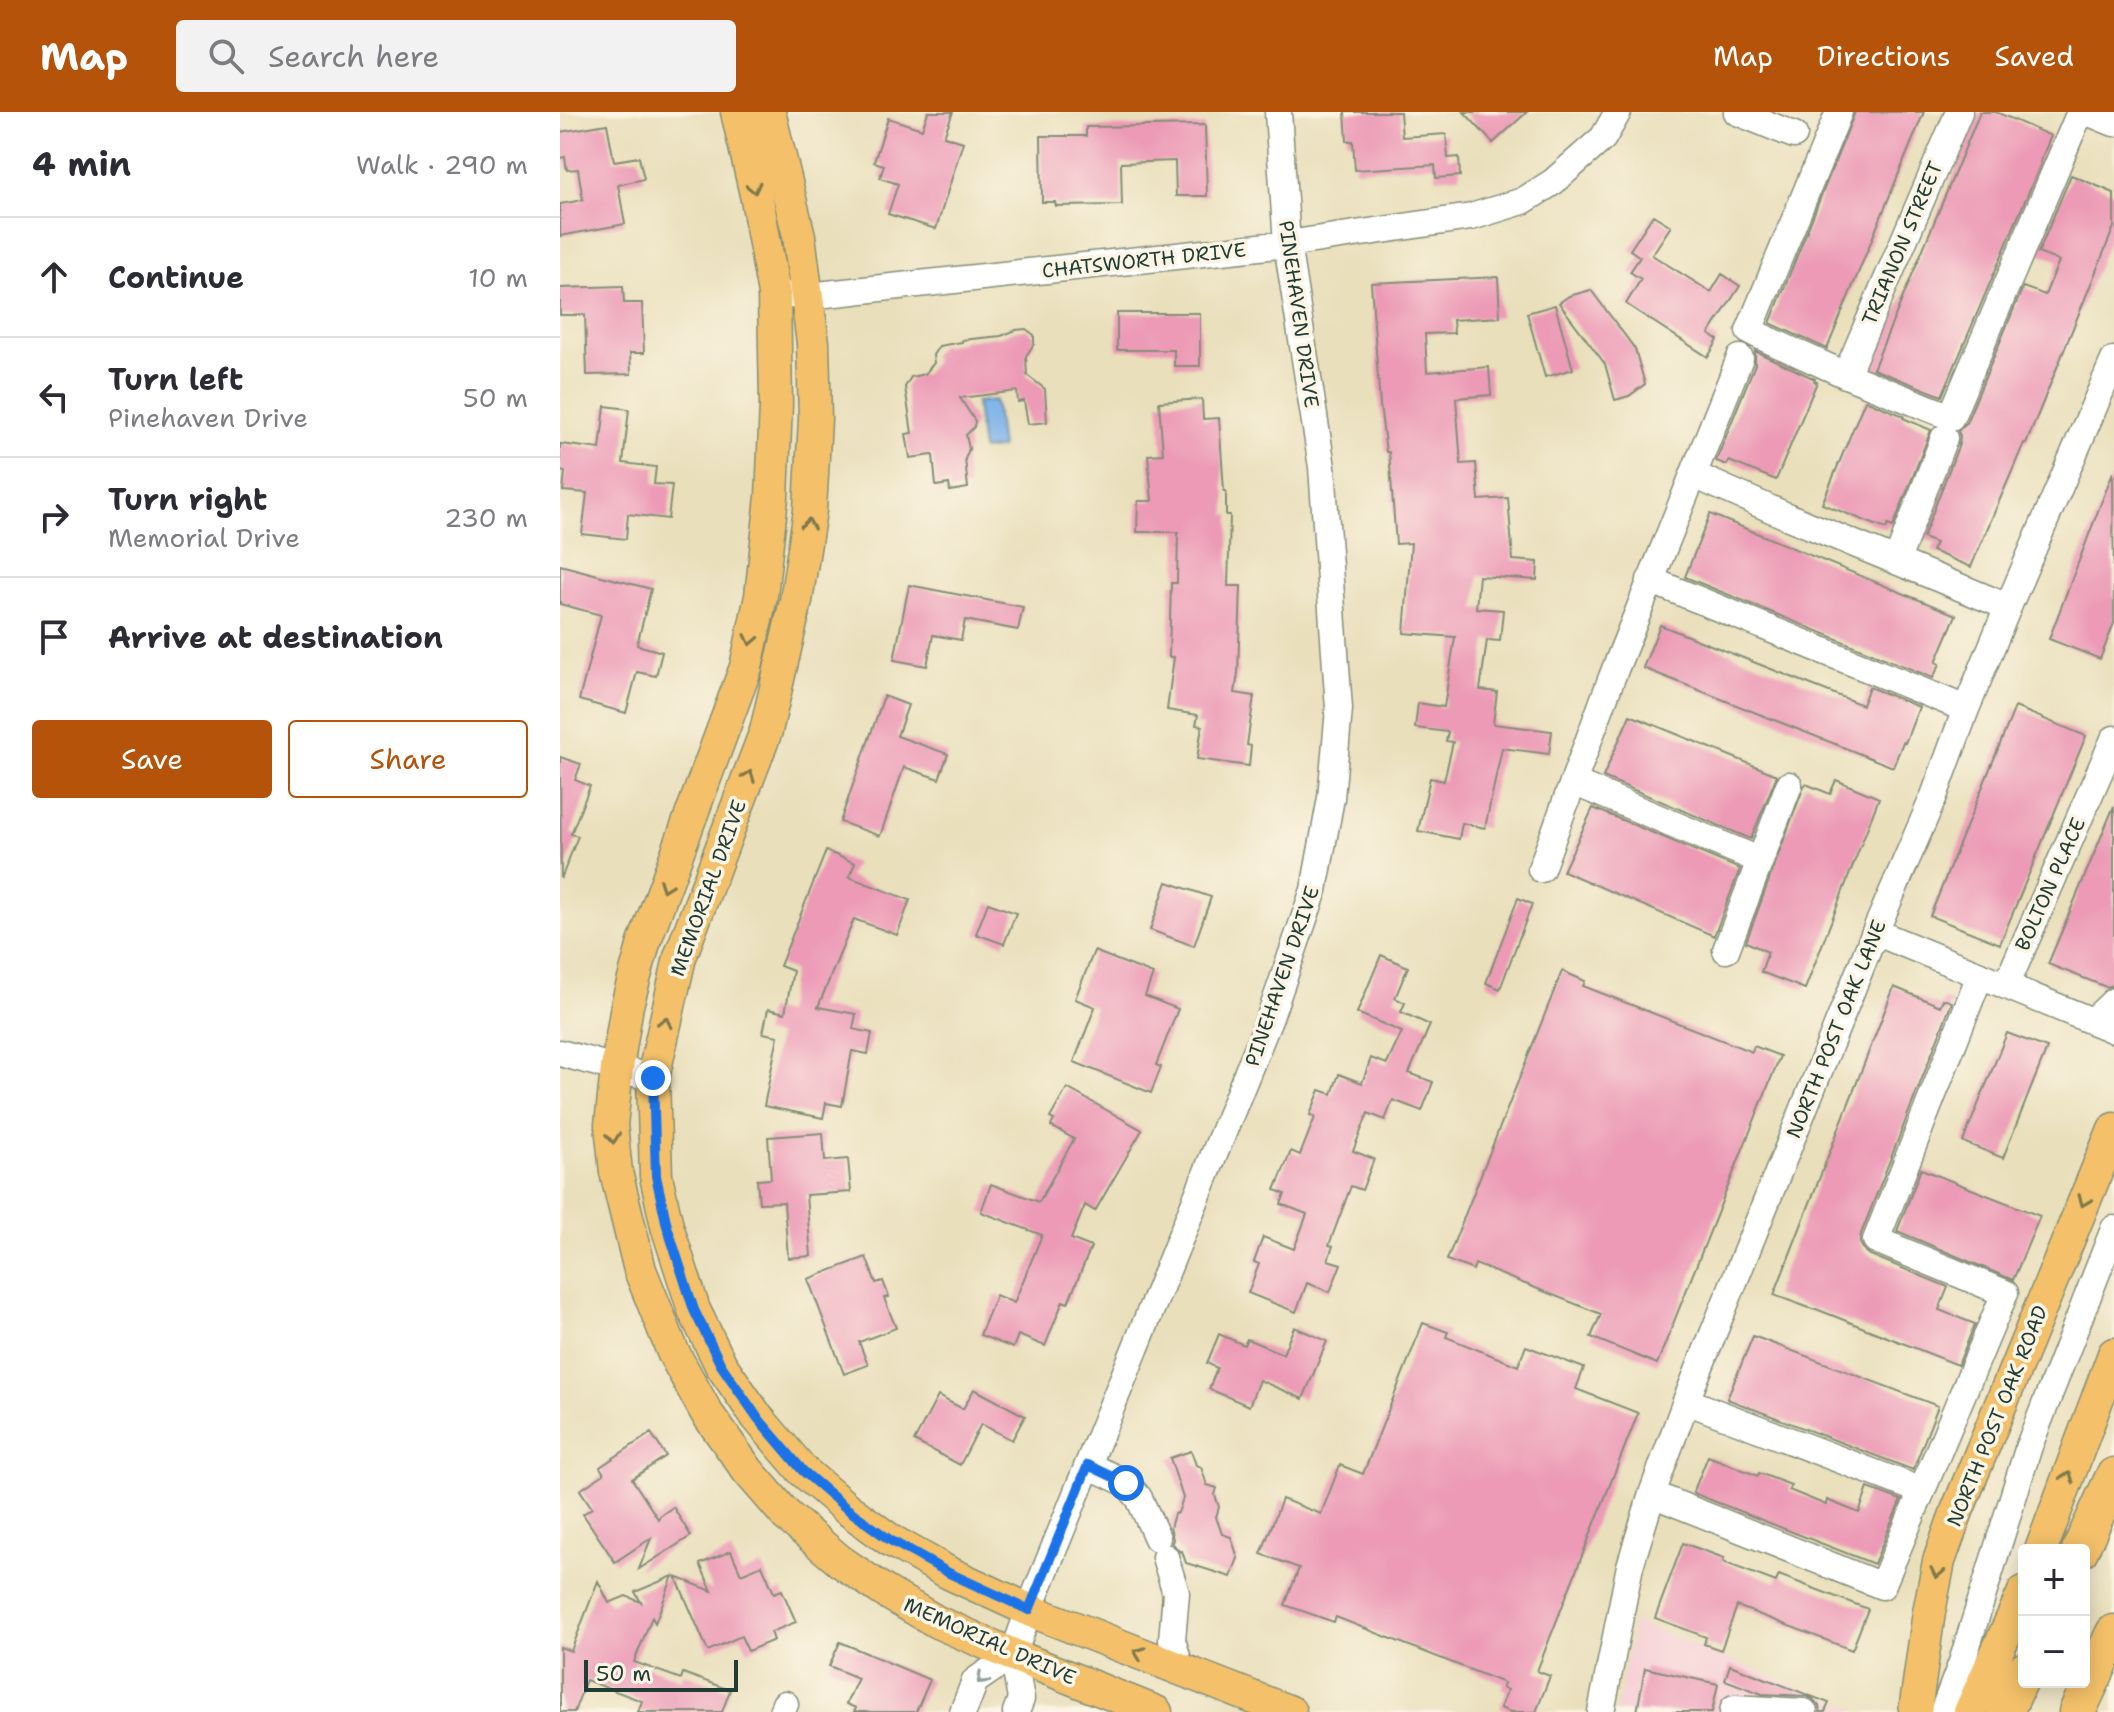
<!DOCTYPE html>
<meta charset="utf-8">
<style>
:root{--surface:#fff;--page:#f2f2f3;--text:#2b2b33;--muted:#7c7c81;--line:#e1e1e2;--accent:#b45309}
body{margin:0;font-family:"Shantell Sans",sans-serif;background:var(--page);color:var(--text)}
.controls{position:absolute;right:24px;bottom:24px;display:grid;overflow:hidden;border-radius:8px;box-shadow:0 4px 20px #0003}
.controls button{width:72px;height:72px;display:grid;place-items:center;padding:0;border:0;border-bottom:2px solid var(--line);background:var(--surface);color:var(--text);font:40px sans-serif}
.scale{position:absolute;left:24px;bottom:20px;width:154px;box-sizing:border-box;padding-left:8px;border:4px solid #1f3d34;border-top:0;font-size:22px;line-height:28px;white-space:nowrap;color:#1f3d34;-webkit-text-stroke:6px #fcf5e5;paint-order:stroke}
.stop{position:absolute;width:24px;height:24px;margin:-18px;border:6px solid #1a73e8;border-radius:50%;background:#fff}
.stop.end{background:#1a73e8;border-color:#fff;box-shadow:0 2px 8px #0008}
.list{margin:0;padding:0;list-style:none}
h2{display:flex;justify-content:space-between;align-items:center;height:104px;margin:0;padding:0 32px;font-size:34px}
h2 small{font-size:26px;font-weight:400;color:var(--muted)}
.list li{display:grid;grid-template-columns:52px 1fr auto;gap:24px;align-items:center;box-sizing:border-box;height:120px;padding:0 32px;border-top:2px solid var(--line)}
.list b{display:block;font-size:30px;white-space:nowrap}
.list p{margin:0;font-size:26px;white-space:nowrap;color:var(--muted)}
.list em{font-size:26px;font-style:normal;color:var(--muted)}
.actions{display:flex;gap:16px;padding:24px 32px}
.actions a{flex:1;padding:18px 0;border:2px solid var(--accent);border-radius:8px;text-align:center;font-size:28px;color:var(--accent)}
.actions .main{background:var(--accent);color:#fff}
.icon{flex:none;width:44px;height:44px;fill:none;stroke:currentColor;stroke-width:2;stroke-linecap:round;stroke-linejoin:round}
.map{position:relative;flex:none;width:1554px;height:1600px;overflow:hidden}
header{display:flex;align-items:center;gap:48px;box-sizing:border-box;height:112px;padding:0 40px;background:var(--accent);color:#fff}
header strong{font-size:38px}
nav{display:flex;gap:44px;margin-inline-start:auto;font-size:28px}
.search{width:560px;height:72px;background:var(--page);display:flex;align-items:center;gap:20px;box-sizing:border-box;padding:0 28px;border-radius:8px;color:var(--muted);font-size:30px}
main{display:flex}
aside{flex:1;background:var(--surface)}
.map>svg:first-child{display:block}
</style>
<header>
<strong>Map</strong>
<div class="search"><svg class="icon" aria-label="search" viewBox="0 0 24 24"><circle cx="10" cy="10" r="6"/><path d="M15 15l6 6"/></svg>Search here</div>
<nav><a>Map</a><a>Directions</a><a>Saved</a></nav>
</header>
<main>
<aside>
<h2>4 min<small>Walk · 290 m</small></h2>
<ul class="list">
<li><svg class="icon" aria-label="ahead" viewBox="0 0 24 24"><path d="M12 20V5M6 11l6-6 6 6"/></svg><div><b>Continue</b></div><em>10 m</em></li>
<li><svg class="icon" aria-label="left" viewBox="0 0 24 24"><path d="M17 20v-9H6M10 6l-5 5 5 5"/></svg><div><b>Turn left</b><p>Pinehaven Drive</p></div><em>50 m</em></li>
<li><svg class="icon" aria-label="right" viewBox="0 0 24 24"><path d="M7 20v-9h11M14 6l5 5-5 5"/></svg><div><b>Turn right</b><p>Memorial Drive</p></div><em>230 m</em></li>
<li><svg class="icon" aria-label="arrive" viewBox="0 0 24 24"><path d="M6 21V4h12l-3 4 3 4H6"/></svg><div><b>Arrive at destination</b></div></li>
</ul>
<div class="actions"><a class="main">Save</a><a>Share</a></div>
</aside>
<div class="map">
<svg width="1554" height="1600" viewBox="0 0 1554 1600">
<rect width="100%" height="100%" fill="#fcf5e5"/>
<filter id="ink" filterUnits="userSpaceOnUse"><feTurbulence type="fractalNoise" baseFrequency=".0125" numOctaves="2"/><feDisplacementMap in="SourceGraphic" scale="16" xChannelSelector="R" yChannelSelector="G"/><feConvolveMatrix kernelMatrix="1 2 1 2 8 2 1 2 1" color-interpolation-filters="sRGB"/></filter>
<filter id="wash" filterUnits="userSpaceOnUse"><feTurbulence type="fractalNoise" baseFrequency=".006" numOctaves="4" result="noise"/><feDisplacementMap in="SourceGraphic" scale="32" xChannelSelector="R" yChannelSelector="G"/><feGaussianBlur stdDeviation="1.8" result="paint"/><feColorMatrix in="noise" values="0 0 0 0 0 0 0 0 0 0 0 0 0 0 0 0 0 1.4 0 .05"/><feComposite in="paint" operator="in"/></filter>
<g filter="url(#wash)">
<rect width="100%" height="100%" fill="#e9dfbb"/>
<path fill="#f6cfd7" d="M1074,1510l227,90h-245z"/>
<path fill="#7ab1e9" stroke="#4c778e" stroke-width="2" d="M435,288l6,48 -19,2 -6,-48z"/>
<g id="blocks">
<path fill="#ec9ab6" d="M368,0h25l-9,24 19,6 -27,87 -48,-15 10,-30 -18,-6 4,-13 -10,-3 14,-44 34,11z
M785,0h55l2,25 44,-3 2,24 11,-1 1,19 -24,2 -1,-13 -80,5 -2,-29h-6z
M904,0h63l-34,31z
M1295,0h69l-97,237 -57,-26z
M1420,0h16l55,24 -11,26 1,1 -99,233 -69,-27z
M47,12l7,37 25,-4 5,22 -26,6 7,39 -65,12v-32l23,-4 -5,-31 -11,1 -2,-13 -5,1v-26z
M645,13l2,71h-31l-1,-35 -54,2 1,42 -66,1 -1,-4h-13l-1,-66h45v-9z
M1511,63l43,18v34l-88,217 -2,-1 -53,124 -39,-16 4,-8 -13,-5 36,-94 1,-8 -2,-5 8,-8 57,-136 22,8 14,-34 -21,-8z
M1093,103l18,11 -19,29 59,37 11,-18 18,12 -31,48 9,6 -10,17 -82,-53 15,-25 -11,-7 10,-15 -10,-7z
M938,165l2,40 -47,3 1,13 -29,1 2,38 62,-5 2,28 -35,3 5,66 15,-1 3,37 29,-2 5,62 25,2 -1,18 -58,-4 -3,32 27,2 -3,31 -13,-1 -7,50 17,2 -4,32 59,7 -3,23 -47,-6 -17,80 -23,-5 -3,16 -41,-8 12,-53 14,3 9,-39 -7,-1 2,-9 -33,-4 3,-25 26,4 11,-70 -51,-4 7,-90 -15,1 -7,-92h-3l-6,-47 -9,-122z
M63,174l1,17h18l2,50h-14l1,21 -44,1 -2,-60h-25v-27z
M1031,178l44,59 10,35 -16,12 -14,4 -10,-36 -46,-61 10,-7z
M995,193l18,64 -28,8 -18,-64z
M557,201h83v53h-26v-16h-57z
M466,217l8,6v9l-8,12 1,19 18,14 2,33 -19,2 -4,-23 -6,1 -1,-11 -57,7 15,23 -1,6 -8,8 3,14 -4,10 3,29 -18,3 -1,-7 -13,2 -3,-31 -23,3 -4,-24 6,-1 -7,-46 6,-10 14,-3 9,-11 -1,-8 6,-9 23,-4v-2l39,-4 15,-6z
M1195,239l60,28 -1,2 3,1 -41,98 -47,-19 -2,4 -11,-4 39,-97z
M642,287l1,20 16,-1 5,73h2v24h4l-2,71h13l-3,87 -3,20 19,3 -7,49 4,1 -2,20 -52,-7 5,-33 -6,-1 2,-10 -31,-5 7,-53h-5l2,-74h6l1,-51h-41l1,-31h14l-4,-46 15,-1 -4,-52z
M1305,288l39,16 -1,2 28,12 -38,97 -5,-2 -2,4 -64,-25z
M45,294l24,3 -6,54 33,4 -2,17 18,1 -4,34 -40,-5 -2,25 -44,-5 5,-41 -24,-2 2,-19 -5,-1v-27l40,5z
M1553,360l1,151 -14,36 -51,-20z
M1150,402l246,101 -20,47 4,2 -7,14 -248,-101z
M0,453l91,24 -14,56 25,7 -6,24 -19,-4 -11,41 -47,-13 22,-85 -41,-11z
M349,473l114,22 -5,23 -53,-10 -4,20 -28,-5 -6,31 -33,-6z
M1100,513l202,80 7,-18 50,20 -14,36 -2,-1 -10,25 -250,-99z
M324,584l24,9 -11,31 51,18 -9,25 -35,-12 -24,69 -40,-14z
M1455,595l71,29 -86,208 -70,-28z
M1070,603l147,60 -26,64 -148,-62z
M0,645l21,7 -6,16 15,6 -19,48 7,2 -17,43z
M1276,668l43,18 -74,191 -44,-17 7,-20 -22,-10 58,-156 2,-2 24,10z
M1554,694v179l-8,2 -58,-23z
M1033,696l147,61 -26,67 -151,-65z
M266,739l29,12 -6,14 61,23 -13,35 -43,-16 -36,88 38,7 -3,15 19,4 -4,21 -16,-3 -10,55 -16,-3 -3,15 -59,-12 14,-70 -15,-3 5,-24 17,4 8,-42 -13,-5z
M607,770l44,15 -17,49 -44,-16z
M958,786l14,6 -32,85 -14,-6z
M428,791l28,10 -12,31 -28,-10z
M534,839l59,23 -8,22 33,13 -22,56 5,2 -10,26 -77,-31 21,-55 -20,-8z
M821,843l27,12 -13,31 10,5 -4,9 29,13 -21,48 24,9 -11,29 -29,-11 -8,20 -17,-7 -15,38 21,8 -12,31 -11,-4 -22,59 4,1 -5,14 13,4 -11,28 -23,-9 -11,29 -48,-19 11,-29 -5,-2 9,-25 31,12 13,-35 -26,-10 4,-10 -10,-4 16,-39 9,4 15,-38 -5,-2 10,-25 12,4 7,-20 23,9 9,-25 16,6 15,-32 -45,-19z
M1002,859l23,10 -2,5 169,66 2,-6 26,10 -123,308 -66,-27 10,-23 -126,-50 -2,6 -26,-10z
M1334,875l46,19 3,-7 9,3 -91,232 -1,9 4,7 6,5 78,32 -9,23 36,14 -17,41 -142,-56 -1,1 -41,-15z
M1447,921l40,15 -44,110 -40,-16z
M507,976l75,42 -47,81 -10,-6 -14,34 20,8 -23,56 -5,-2 -18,45 -27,-11 -5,13 -33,-13 16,-40 18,8 28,-68 -61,-23 10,-28 48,18 35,-63 -23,-13 3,-6 -4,-2z
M263,1021l2,28 23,-2 3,33 -45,3 5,61 -23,2 -4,-56 -25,1 -2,-23 14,-1 -3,-42z
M1361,1057l119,47 -27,64 -116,-49z
M306,1145l10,26 7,-2 6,16 -5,1 12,30 -37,14 9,23 -24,9 -36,-95z
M863,1211l25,9 -2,5 72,29 8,-20 58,22 -8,21 62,24 -101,258 13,5 -14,36h-26l-10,-4 7,-18 -5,-2 2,-5 -168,-66 -2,5 -49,-17 14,-37 -38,-14 21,-55 39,15 19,-49 23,9z
M734,1215l33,14 -24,58 -44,-19 -10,26 -40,-17 8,-21 -10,-5 12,-29 25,11 3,-6 36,15z
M1193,1224l185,70 -25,64 -186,-71z
M414,1277l51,27 -13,24 -31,-16 -21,41 -46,-24 24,-45 25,13z
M91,1321l15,23 -34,23 26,40 2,-3 13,-9 18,29 -52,33 12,-31 -36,24 -32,-48 9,-6 -12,-18 24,-16 -4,-7z
M631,1339l5,14 5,2 6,18 10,3 -2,7 4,12 -3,10 6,17 9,3 7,21 -7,19 -45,-14 -4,-12 -2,1 -8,-9 1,-4 -3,-11 4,-14 4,-1 5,-15 -13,-40z
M1148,1344l50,20 1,-3 32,12 -2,5 37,15 1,-5 32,13 9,-25 33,12 -27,64 -181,-71z
M1123,1431l41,15 -1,4 53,20 3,-7 89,34 -16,41 -115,-44 -16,44 -17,-6 2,-7 -51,-19z
M171,1439l10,23 21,-9 12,28 8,-3 14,32 -25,10 3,8 -26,11 -7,-15 -33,15 -32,-74 36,14 -12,-27z
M113,1464l-18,47 -3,-6 -18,45 47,17 2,-6 47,17 -8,22h-84l4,-11 -56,-21 -12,32h-14v-65l11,4 27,-70 11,22 17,-7 15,6 -6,-10z
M280,1530l90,38 -14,32h-62l2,-4 -10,-4 12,-26 -29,-12z
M1170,1553l99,38 -4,9h-5l-1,-6 -6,-7 -7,-3 -44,-2 -37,-14z
M1085,1556l73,16 -6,28h-75z"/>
</g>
</g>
<g filter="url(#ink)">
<use href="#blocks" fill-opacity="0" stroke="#848e78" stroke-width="2"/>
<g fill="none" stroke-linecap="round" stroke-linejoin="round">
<defs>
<path id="minor" d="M1177,0l57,23
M1279,0l-90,219 97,44 105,42 129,-305
M1527,0l27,11
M230,183l18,1 479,-52 184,-27 52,-16 30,-19 50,-44 15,-26
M1286,263l113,-263
M1134,363l95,42 219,90
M1337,448l47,-122
M1090,468l316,129
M1013,670l186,78
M981,757l71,-192 128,-319
M1315,820l239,98
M1166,838l63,-165
M1446,874l108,-247
M1533,909l21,-20
M0,941l93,25
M1126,1289l236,90
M528,1353l38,18 13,15 18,40
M1092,1382l230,92 123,-293 -129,-53 104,-265
M605,1445l11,36 -4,47 9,29
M222,1600l3,-8
M403,1600l12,-31 38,-26
M456,1600l5,-13 -8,-44 16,-45 241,-593 44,-127 17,-92 8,-89 -17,-242 -35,-223 -9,-132
M1041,1600l29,-146 22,-72 34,-93 189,-469 59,-136 32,-87 42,-102 106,-247
M1173,1600l1,-4 70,4
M1383,1600l19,-50 67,-216 85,-217"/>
<path id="major" d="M177,0l20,87 17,95 2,111 -4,92 -11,99 -15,71 -102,276 -17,62 -10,63 -6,57 5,47 24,98 33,82 33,60 42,59 39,45 53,45 44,30 53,31 76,33 143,57
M209,0l30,124 14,107 2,76 -5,91 -14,91 -30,130 -86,226 -27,121 3,98 11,50 27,84 27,55 36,52 46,54 43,37 44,32 59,33 80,37 261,102
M1481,1438l73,-196
M1355,1600l14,-100 10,-51 18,-50 157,-382
M1410,1600l54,-120"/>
<path id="highway" d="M1520,1438l34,-74
M1445,1600l19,-41
M1517,1600l37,-79"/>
</defs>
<use href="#minor" stroke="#848e78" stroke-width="29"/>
<use href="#major" stroke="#848e78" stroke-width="35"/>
<use href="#highway" stroke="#848e78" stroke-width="39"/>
<use href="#minor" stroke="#fff" stroke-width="26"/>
<use href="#major" stroke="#f4c16a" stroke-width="32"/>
<use href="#highway" stroke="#f4c16a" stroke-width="36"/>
</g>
<defs><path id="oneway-chevron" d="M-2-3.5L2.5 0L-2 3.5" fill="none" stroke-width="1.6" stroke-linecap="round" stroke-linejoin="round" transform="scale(2)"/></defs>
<g stroke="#7f784c">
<use href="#oneway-chevron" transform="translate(194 76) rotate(77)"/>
<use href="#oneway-chevron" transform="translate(248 412) rotate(-81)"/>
<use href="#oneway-chevron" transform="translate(191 528) rotate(102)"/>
<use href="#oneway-chevron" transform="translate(189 664) rotate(-69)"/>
<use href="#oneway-chevron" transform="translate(105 774) rotate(110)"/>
<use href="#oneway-chevron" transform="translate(105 910) rotate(-77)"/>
<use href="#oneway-chevron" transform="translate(53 1026) rotate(85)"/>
<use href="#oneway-chevron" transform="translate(1524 1089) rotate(112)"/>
<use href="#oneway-chevron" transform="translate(1508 1365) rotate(-70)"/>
<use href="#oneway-chevron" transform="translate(1377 1461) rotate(102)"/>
<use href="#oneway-chevron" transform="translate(579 1541) rotate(-159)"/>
</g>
<use stroke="#8f9e9a" href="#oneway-chevron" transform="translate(422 1567) rotate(137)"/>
</g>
<g fill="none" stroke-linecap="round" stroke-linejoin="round" filter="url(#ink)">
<path stroke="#1a73e8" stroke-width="10" d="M93,966l3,98 11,50 27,84 27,55 36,52 46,54 43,37 44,32 59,33 80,37 59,-145 38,18"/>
</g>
<g text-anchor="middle" stroke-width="7" stroke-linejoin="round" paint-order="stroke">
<g font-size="20" fill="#1f3d34" stroke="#fcf5e5">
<text transform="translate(1342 131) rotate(-67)" y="7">TRIANON STREET</text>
<text transform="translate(584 148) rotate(-6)" y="7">CHATSWORTH DRIVE</text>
<text transform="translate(739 202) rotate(82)" y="7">PINEHAVEN DRIVE</text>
<text transform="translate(1490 772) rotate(-66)" y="7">BOLTON PLACE</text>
<text transform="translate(148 776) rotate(-70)" y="7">MEMORIAL DRIVE</text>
<text transform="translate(722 864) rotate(-71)" y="7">PINEHAVEN DRIVE</text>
<text transform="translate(1276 917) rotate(-68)" y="7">NORTH POST OAK LANE</text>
<text transform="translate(1437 1304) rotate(-68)" y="7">NORTH POST OAK ROAD</text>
<text transform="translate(430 1529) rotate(24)" y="7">MEMORIAL DRIVE</text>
</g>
</g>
</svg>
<div class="controls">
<button>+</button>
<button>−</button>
</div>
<div class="scale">50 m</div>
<div class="stop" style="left:566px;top:1371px"></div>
<div class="stop end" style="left:93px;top:966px"></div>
</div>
</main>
